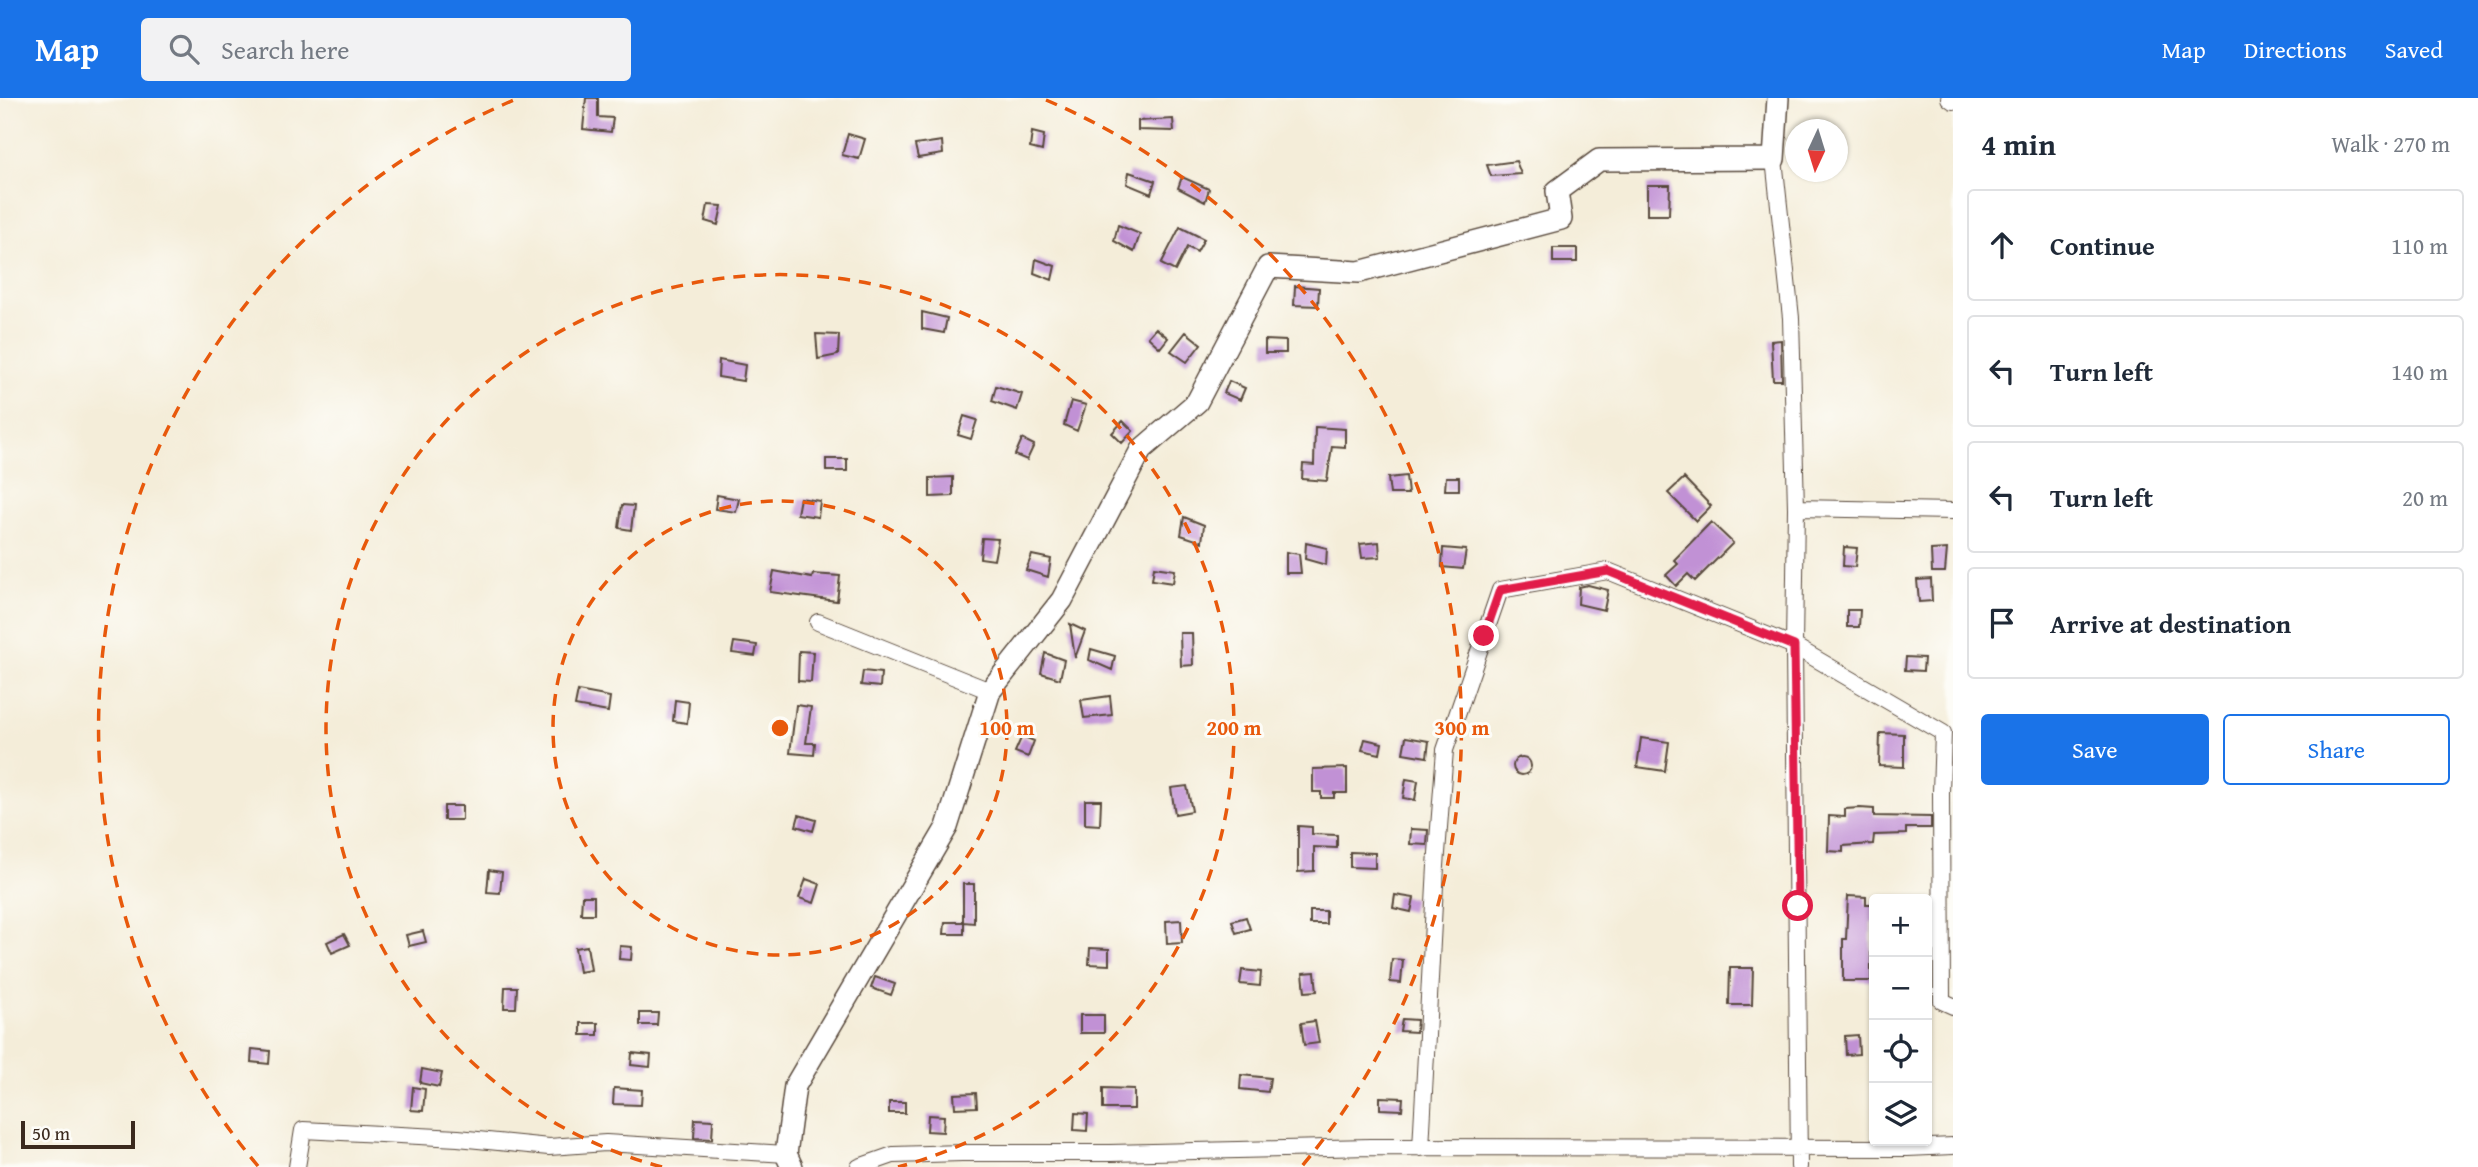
<!DOCTYPE html>
<meta charset="utf-8">
<style>
:root{--surface:#fff;--page:#f2f2f3;--text:#1f2937;--muted:#747a83;--line:#e0e1e3;--accent:#1a73e8}
body{margin:0;font-family:"Gentium Book Plus",serif;background:var(--page);color:var(--text)}
.controls{position:absolute;right:21px;bottom:21px;display:grid;overflow:hidden;border-radius:7px;box-shadow:0 2px 5px #0004}
.controls button{width:63px;height:63px;display:grid;place-items:center;padding:0;border:0;border-bottom:2px solid var(--line);background:var(--surface);color:var(--text);font:35px sans-serif}
.compass{position:absolute;left:1785px;top:21px;width:63px;height:63px;border-radius:50%;background:var(--surface);box-shadow:0 2px 5px #0004;rotate:184deg}
.scale{position:absolute;left:21px;bottom:18px;width:114px;box-sizing:border-box;padding-left:7px;border:4px solid #3b2a1e;border-top:0;font-size:19px;line-height:24px;white-space:nowrap;color:#3b2a1e;-webkit-text-stroke:5px #fdfcf7;paint-order:stroke}
.stop{position:absolute;width:21px;height:21px;margin:-16px;border:5px solid #e11d48;border-radius:50%;background:#fff}
.stop.end{background:#e11d48;border-color:#fff;box-shadow:0 2px 7px #0008}
.list{margin:0;padding:0;list-style:none}
h2{display:flex;justify-content:space-between;align-items:center;height:91px;margin:0;padding:0 28px;font-size:30px}
h2 small{font-size:23px;font-weight:400;color:var(--muted)}
.list li{display:grid;grid-template-columns:46px 1fr auto;gap:21px;align-items:center;box-sizing:border-box;height:112px;margin:0 14px 14px;padding:0 14px;border:2px solid var(--line);border-radius:7px}
.list b{display:block;font-size:26px;white-space:nowrap}
.list em{font-size:23px;font-style:normal;color:var(--muted)}
.actions{display:flex;gap:14px;padding:21px 28px}
.actions a{flex:1;padding:16px 0;border:2px solid var(--accent);border-radius:7px;text-align:center;font-size:24px;color:var(--accent)}
.actions .main{background:var(--accent);color:#fff}
.icon{flex:none;width:38px;height:38px;fill:none;stroke:currentColor;stroke-width:2;stroke-linecap:round;stroke-linejoin:round}
.map{position:relative;flex:none;width:1953px;height:1069px;overflow:hidden}
header{display:flex;align-items:center;gap:42px;box-sizing:border-box;height:98px;padding:0 35px;background:var(--accent);color:#fff}
header strong{font-size:33px}
nav{display:flex;gap:38px;margin-inline-start:auto;font-size:24px}
.search{width:490px;height:63px;background:var(--page);display:flex;align-items:center;gap:18px;box-sizing:border-box;padding:0 24px;border-radius:7px;color:var(--muted);font-size:26px}
main{display:flex}
aside{flex:1;background:var(--surface)}
.map>svg:first-child{display:block}
</style>
<header>
<strong>Map</strong>
<div class="search"><svg class="icon" aria-label="search" viewBox="0 0 24 24"><circle cx="10" cy="10" r="6"/><path d="M15 15l6 6"/></svg>Search here</div>
<nav><a>Map</a><a>Directions</a><a>Saved</a></nav>
</header>
<main>
<div class="map">
<svg width="1953" height="1069" viewBox="0 0 1953 1069">
<rect width="100%" height="100%" fill="#fdfcf7"/>
<filter id="ink" filterUnits="userSpaceOnUse"><feTurbulence type="fractalNoise" baseFrequency=".0143" numOctaves="2"/><feDisplacementMap in="SourceGraphic" scale="14" xChannelSelector="R" yChannelSelector="G"/><feConvolveMatrix kernelMatrix="1 2 1 2 8 2 1 2 1" color-interpolation-filters="sRGB"/></filter>
<filter id="wash" filterUnits="userSpaceOnUse"><feTurbulence type="fractalNoise" baseFrequency=".00686" numOctaves="4" result="noise"/><feDisplacementMap in="SourceGraphic" scale="28" xChannelSelector="R" yChannelSelector="G"/><feGaussianBlur stdDeviation="1.57" result="paint"/><feColorMatrix in="noise" values="0 0 0 0 0 0 0 0 0 0 0 0 0 0 0 0 0 1.4 0 .05"/><feComposite in="paint" operator="in"/></filter>
<g filter="url(#wash)">
<rect width="100%" height="100%" fill="#f4edd9"/>
<g id="blocks">
<path fill="#c191d5" d="M586,0h12v19l15,1 -2,14 -28,-3z
M1173,21l1,12 -36,-1v-9z
M1032,34l12,3 -2,16 -12,-3z
M848,36l17,5 -6,20 -17,-4z
M942,43l1,13 -25,4 -3,-13z
M1516,63l5,13 -30,2 -4,-11z
M1129,74l26,9 -4,13 -24,-10z
M1182,79l27,12 -4,13 -27,-14z
M1647,87h23l-1,30h-22z
M708,107l14,1 -4,19 -13,-4z
M1118,127l22,9 -6,18 -20,-11z
M1180,129l24,12 -7,13 -10,-5 -12,24 -14,-7z
M1553,150h24v14h-24z
M1036,161l19,7 -3,14 -18,-7z
M1295,188l24,2 -1,18 -24,-1z
M922,214l25,6 -3,15 -22,-4z
M1156,230l12,10 -8,10 -12,-11z
M1186,234l15,12 -14,18 -16,-11z
M816,236l23,1 -1,20 -20,4z
M1265,242l21,1v12h-21z
M1781,242l1,40h-9l-2,-39z
M719,262l26,5 -2,16 -25,-4z
M1229,283l16,7 -5,12 -16,-7z
M996,288l26,8 -5,16 -25,-9z
M1071,303l15,4 -9,26 -13,-6z
M964,318l13,4 -6,19 -13,-4z
M1123,323l10,10 -11,12 -10,-10z
M1315,329l30,2v18l-13,-1 -5,35 -25,-2 1,-15 11,1z
M1022,341l12,6 -7,15 -12,-5z
M826,361h21v12h-21z
M1406,378l2,18h-18l-2,-16z
M953,379v19l-23,1v-19z
M1446,379h13v13h-14z
M1684,380l27,28 -15,15 -28,-28z
M717,397l22,4 -3,13 -21,-3z
M800,400l20,3 -2,16 -21,-3z
M622,407l12,1 -3,24 -12,-2z
M1184,419l20,8 -2,17 -21,-7z
M1711,424l22,21 -38,38 -7,-7 -12,12 -10,-11 12,-11 -4,-4z
M982,440l16,1 -4,21 -14,-2z
M1379,444l1,15 -18,1 -2,-14z
M1306,445l21,5 -1,17 -21,-6z
M1844,449l13,1 -2,19 -12,-1z
M1443,450l23,2 -3,19 -21,-2z
M1947,451l-2,23h-13l-1,-22z
M1286,454l13,2 2,19h-15z
M1032,457l19,4 -3,18 -22,-7z
M1154,469l21,3 -2,13 -21,-3z
M774,473l38,7 1,-4 27,2 -3,25 -67,-9z
M1931,481l1,22 -13,1 -2,-22z
M1588,487l20,5 -4,20 -26,-6 1,-17z
M1847,512h13l-1,17h-12z
M1070,526l15,7 -10,27z
M1180,535h12l1,32 -12,1z
M734,544l23,3 -2,11 -23,-3z
M1091,551l24,7 -3,14 -23,-10z
M799,553l14,1 -2,30 -13,-1z
M1045,555l19,7 -4,19 -19,-6z
M1906,559l18,1 -1,13 -18,-1z
M863,573l18,2 -1,14 -19,-2z
M578,593l32,6 -2,15 -33,-6z
M1110,598l2,19 -28,3 -3,-18z
M675,602l14,2 -2,21 -14,-2z
M796,607l15,2 -5,36h9l-1,12 -24,-2z
M1880,635l24,1v33l-25,-1z
M1022,638l12,5 -6,16 -13,-5z
M1406,639l23,4 -2,16 -24,-4z
M1641,640l28,4 -4,29 -28,-4z
M1365,641l17,4 -2,11 -18,-4z
M1513 668a9 9 0 1 1 18 0a9 9 0 1 1-18 0Z
M1347,670v25h-13v5h-13v-6h-8v-23z
M1406,681l12,2 -3,19 -12,-2z
M1187,688l5,25 -17,3 -4,-26z
M1085,702h16l-1,25 -15,-1z
M444,708h18v14h-18z
M1860,710l14,1v7l57,1v11h-25v6l-32,1 -1,9 -30,2v6l-15,-1 1,-35 16,1v-8z
M799,717l17,5 -3,11 -17,-5z
M1298,728l14,1v7l25,1v13l-23,-1v24l-16,1z
M1411,731l17,1 -1,15 -17,-1z
M1350,754l25,1v15l-25,-1z
M489,772l13,2 -2,21 -13,-1z
M806,781l14,5 -6,19 -15,-5z
M963,786h11v39l-10,-1v12h-20l1,-12h18z
M1395,797l19,3 -3,14 -18,-4z
M582,798h12v18h-13z
M1848,798l18,1v7h8v18h-3v59h-28v-42h3z
M1310,813h16v13h-16z
M1246,819l4,12 -14,4 -4,-12z
M1181,822l1,23 -15,1 -1,-23z
M423,833l3,11 -17,4 -3,-11z
M344,836l6,11 -18,8 -5,-11z
M587,848l4,24 -12,2 -4,-24z
M620,848l12,1 -1,13 -12,-1z
M1090,850l19,1v16l-20,-1z
M1392,861l11,1 -2,23 -11,-1z
M1730,870h23l-1,37h-23z
M1242,872l19,2 -1,14 -20,-2z
M1315,874l2,19 -12,1 -2,-19z
M875,879l20,7 -4,11 -20,-7z
M505,889h12l-1,21h-12z
M640,915h18l-1,12h-17z
M1080,917h24v18h-24z
M1402,921l15,1 -1,12 -16,-1z
M1315,923l4,22 -15,2 -3,-22z
M581,925h17v12h-17z
M1858,937l1,19 -13,1 -1,-19z
M252,951l18,2 -1,13 -18,-2z
M632,955l19,2 -1,12 -19,-2z
M422,971l20,4 -3,14 -19,-4z
M1241,977l29,3 -2,14 -28,-3z
M413,989l12,2 -2,22 -12,-1z
M614,990l28,2 -1,15 -28,-1z
M1103,990l31,1v20h-31z
M976,995l1,14 -22,1 -1,-14z
M1380,999l23,1 -1,12 -22,-1z
M889,1004h16v11h-16z
M1075,1015l13,1 -1,17 -13,-1z
M928,1017l16,1 -1,16 -16,-1z
M695,1021l18,1 -1,19 -18,-1z"/>
</g>
</g>
<g filter="url(#ink)">
<use href="#blocks" fill-opacity="0" stroke="#57473a" stroke-width="2"/>
<g fill="none" stroke-linecap="round" stroke-linejoin="round">
<defs>
<path id="minor" d="M1949,0l4,3
M1774,61l17,159 5,190 -2,138 5,521
M1796,410l157,3
M818,524l172,69
M1421,1050l15,-282 9,-116 55,-160 108,-19 186,75 149,87 -2,59 1,209 11,5
M297,1069l6,-37 155,8 91,9 57,-4 180,11
M859,1069l34,-12 69,-2h148l260,-6 537,1 46,-2"/>
<path id="tertiary" d="M792,1069l-6,-13 9,-68 152,-259 43,-136 72,-91 79,-150 56,-48 71,-135 91,5 202,-53 -4,-28 42,-31 175,-1 4,-61"/>
</defs>
<use href="#minor" stroke="#57473a" stroke-width="18"/>
<use href="#tertiary" stroke="#57473a" stroke-width="24"/>
<use href="#minor" stroke="#fff" stroke-width="16"/>
<use href="#tertiary" stroke="#fff" stroke-width="21"/>
</g>
</g>
<g fill="none" stroke-linecap="round" stroke-linejoin="round" filter="url(#ink)">
<path stroke="#e11d48" stroke-width="9" d="M1484,538l16,-46 108,-19 186,75 4,260"/>
</g>
<g fill="none" stroke="#e8590c" stroke-width="3.5" stroke-dasharray="12 9">
<circle cx="780" cy="630" r="227"/>
<path d="M662 1069A454 454 0 1 1 898 1069"/>
<path d="M258 1068A682 682 0 0 1 514 2M1046 2A682 682 0 0 1 1302 1068"/>
</g>
<circle cx="780" cy="630" r="10" fill="#e8590c" stroke="#fdfcf7" stroke-width="3.5"/>
<g font-size="21" text-anchor="middle" font-weight="bold" fill="#e8590c" stroke="#fdfcf7" stroke-width="6" stroke-linejoin="round" paint-order="stroke">
<text x="1007" y="637">100 m</text>
<text x="1234" y="637">200 m</text>
<text x="1462" y="637">300 m</text>
</g>
</svg>
<div class="controls">
<button>+</button>
<button>−</button>
<button><svg class="icon" aria-label="locate" viewBox="0 0 24 24"><circle cx="12" cy="12" r="6"/><path d="M12 2v4M12 18v4M2 12h4M18 12h4"/></svg></button>
<button><svg class="icon" aria-label="layers" viewBox="0 0 24 24"><path d="M12 4l9 5-9 5-9-5zM3 14l9 5 9-5"/></svg></button>
</div>
<svg class="compass" viewBox="-18 -18 36 36"><path d="M0-13l5 13h-10z" fill="#e53935"/><path d="M0 13l5-13h-10z" fill="#747a83"/></svg>
<div class="scale">50 m</div>
<div class="stop" style="left:1798px;top:808px"></div>
<div class="stop end" style="left:1484px;top:538px"></div>
</div>
<aside>
<h2>4 min<small>Walk · 270 m</small></h2>
<ul class="list">
<li><svg class="icon" aria-label="ahead" viewBox="0 0 24 24"><path d="M12 20V5M6 11l6-6 6 6"/></svg><div><b>Continue</b></div><em>110 m</em></li>
<li><svg class="icon" aria-label="left" viewBox="0 0 24 24"><path d="M17 20v-9H6M10 6l-5 5 5 5"/></svg><div><b>Turn left</b></div><em>140 m</em></li>
<li><svg class="icon" aria-label="left" viewBox="0 0 24 24"><path d="M17 20v-9H6M10 6l-5 5 5 5"/></svg><div><b>Turn left</b></div><em>20 m</em></li>
<li><svg class="icon" aria-label="arrive" viewBox="0 0 24 24"><path d="M6 21V4h12l-3 4 3 4H6"/></svg><div><b>Arrive at destination</b></div></li>
</ul>
<div class="actions"><a class="main">Save</a><a>Share</a></div>
</aside>
</main>
